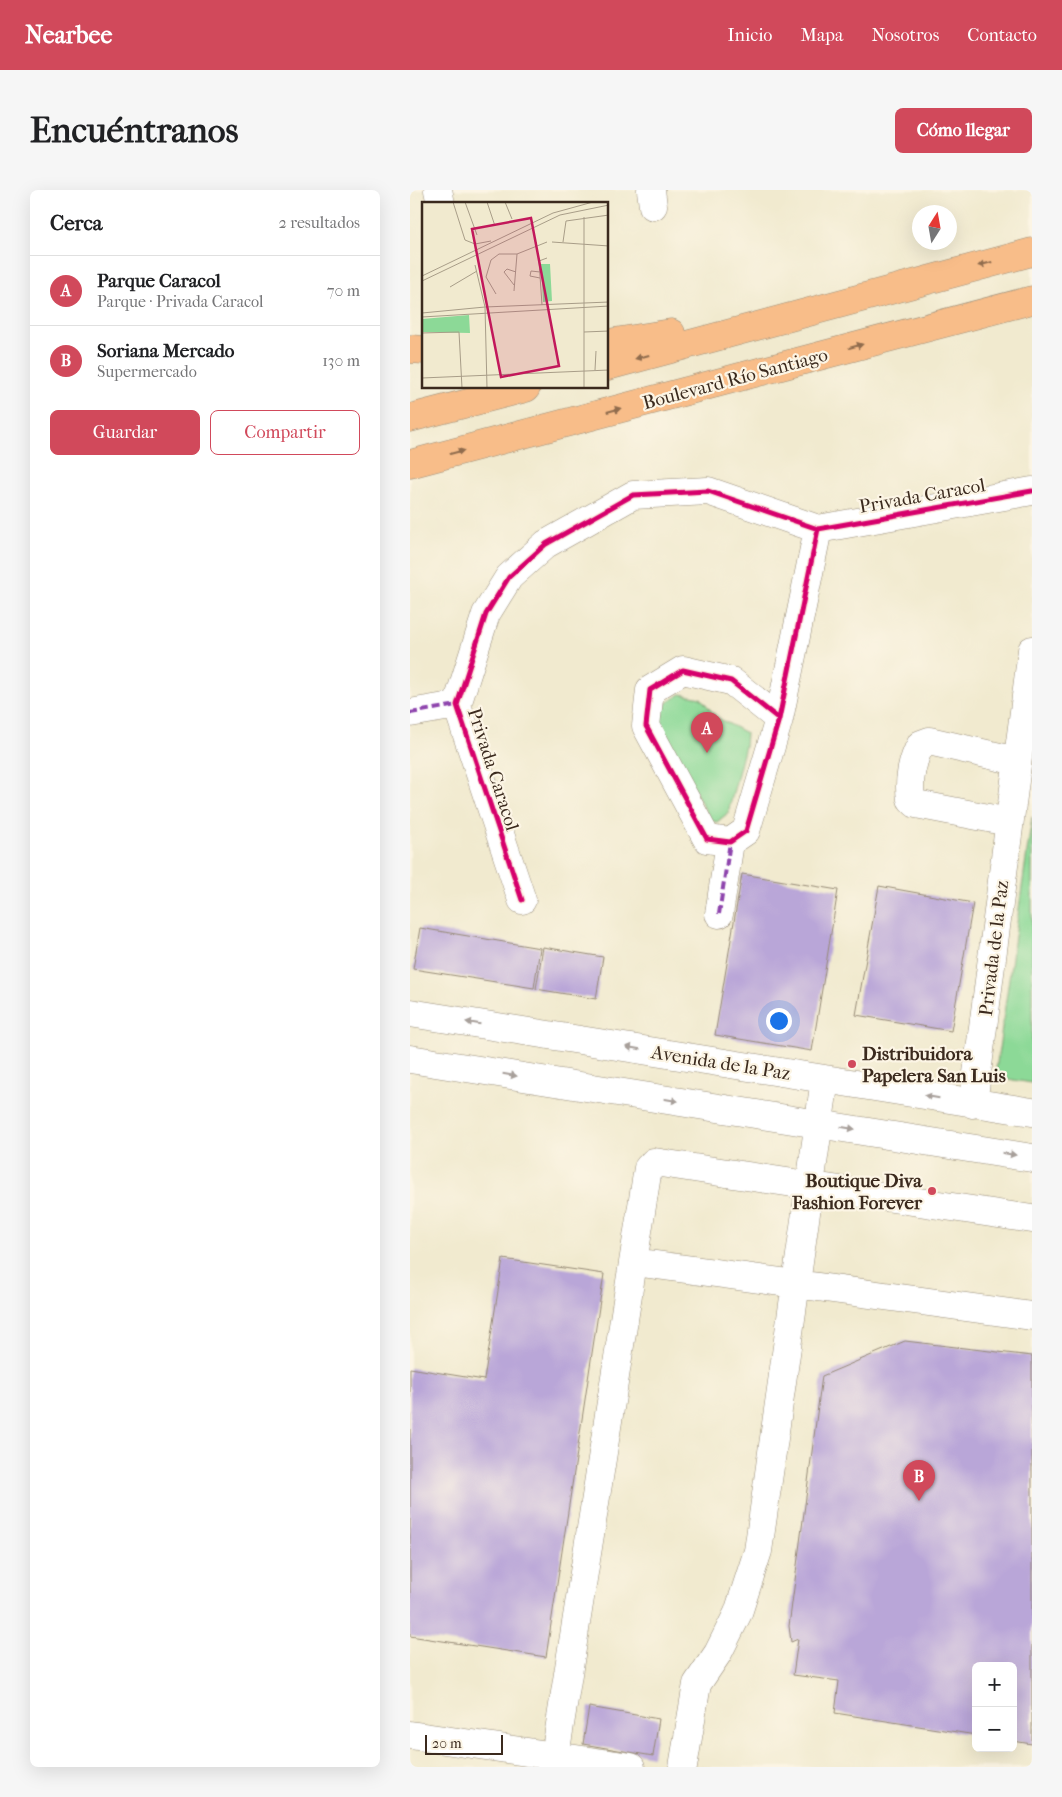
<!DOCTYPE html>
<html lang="es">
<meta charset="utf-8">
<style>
:root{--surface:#fff;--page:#f6f6f6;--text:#202124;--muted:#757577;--line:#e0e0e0;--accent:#d1495b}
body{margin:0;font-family:"IM FELL French Canon",serif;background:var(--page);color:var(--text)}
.controls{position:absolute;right:15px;bottom:15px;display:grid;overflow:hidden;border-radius:8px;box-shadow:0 5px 20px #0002}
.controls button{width:45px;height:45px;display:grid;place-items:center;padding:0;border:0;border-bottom:1px solid var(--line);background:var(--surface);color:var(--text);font:25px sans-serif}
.compass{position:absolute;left:502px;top:15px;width:45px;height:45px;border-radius:50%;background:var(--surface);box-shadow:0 5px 20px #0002;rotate:11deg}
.scale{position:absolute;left:15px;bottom:12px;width:78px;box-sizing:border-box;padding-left:5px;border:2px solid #3b2a1e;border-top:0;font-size:14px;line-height:18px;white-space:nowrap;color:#3b2a1e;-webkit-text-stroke:4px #fcf5e5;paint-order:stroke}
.you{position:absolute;left:368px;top:830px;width:18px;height:18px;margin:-12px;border:4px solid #fff;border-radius:50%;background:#1a73e8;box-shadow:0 0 0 8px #1a73e833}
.badge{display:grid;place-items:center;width:32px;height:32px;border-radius:50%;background:var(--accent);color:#fff;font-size:16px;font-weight:700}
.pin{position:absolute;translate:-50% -41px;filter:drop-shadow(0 1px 2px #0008)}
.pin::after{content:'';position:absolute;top:26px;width:18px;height:15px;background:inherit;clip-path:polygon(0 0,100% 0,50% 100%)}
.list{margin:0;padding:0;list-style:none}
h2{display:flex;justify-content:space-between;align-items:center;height:65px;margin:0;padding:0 20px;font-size:21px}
h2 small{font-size:16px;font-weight:400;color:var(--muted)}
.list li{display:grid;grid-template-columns:32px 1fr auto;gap:15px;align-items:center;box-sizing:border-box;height:70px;padding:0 20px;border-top:1px solid var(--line)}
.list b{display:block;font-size:19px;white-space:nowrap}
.list p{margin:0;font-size:16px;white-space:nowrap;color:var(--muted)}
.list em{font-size:16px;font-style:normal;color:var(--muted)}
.actions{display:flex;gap:10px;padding:15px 20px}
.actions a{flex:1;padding:11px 0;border:1px solid var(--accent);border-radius:8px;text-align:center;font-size:18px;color:var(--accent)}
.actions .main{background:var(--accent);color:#fff}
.map{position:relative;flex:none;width:622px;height:1577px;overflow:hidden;border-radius:8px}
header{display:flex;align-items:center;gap:30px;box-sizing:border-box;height:70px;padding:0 25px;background:var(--accent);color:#fff}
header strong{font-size:24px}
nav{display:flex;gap:28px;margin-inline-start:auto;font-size:18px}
.intro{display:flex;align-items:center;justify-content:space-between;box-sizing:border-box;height:120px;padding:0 30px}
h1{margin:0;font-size:35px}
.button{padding:12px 22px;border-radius:8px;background:var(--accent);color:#fff;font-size:18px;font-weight:700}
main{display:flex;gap:30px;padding:0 30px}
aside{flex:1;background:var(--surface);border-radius:8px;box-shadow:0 5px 20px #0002}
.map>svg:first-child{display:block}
</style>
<header>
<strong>Nearbee</strong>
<nav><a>Inicio</a><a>Mapa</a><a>Nosotros</a><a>Contacto</a></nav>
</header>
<div class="intro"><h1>Encuéntranos</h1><a class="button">Cómo llegar</a></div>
<main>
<aside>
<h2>Cerca<small>2 resultados</small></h2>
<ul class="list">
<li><span class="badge">A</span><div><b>Parque Caracol</b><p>Parque · Privada Caracol</p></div><em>70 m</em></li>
<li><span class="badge">B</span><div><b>Soriana Mercado</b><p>Supermercado</p></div><em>130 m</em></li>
</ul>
<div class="actions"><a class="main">Guardar</a><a>Compartir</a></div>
</aside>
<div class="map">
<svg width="622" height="1577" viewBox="0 0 622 1577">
<rect width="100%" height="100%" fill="#fcf5e5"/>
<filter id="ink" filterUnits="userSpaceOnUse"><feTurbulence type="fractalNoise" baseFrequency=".02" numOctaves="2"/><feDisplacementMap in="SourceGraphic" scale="10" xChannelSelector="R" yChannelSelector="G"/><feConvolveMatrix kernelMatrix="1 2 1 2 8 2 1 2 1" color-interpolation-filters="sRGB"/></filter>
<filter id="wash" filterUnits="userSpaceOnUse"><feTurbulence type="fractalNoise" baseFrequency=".0096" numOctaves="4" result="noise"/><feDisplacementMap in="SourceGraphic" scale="20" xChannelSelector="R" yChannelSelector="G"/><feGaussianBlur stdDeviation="1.12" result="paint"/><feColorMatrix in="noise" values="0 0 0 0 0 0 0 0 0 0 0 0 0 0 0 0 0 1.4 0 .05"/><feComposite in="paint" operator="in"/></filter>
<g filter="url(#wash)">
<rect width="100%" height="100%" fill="#f1eacf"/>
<path fill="#8cd997" stroke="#64825a" d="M271,504l20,4 15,19 30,16 -1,13 -17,67 -11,9 -6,-1 -53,-99 7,-18z
M622,627v266l-37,-6z"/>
<g id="blocks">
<path fill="#b9a6d8" d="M332,684l96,16 -26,161 -97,-16z
M469,696l94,17 -22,128 -95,-16z
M10,738l120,20 -6,40 -121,-19z
M133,757l60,10 -7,42 -60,-10z
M93,1069l101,15 -58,383 -136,-21v-268l74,12z
M495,1151l127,15v388l-19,-3v-75h-37v69l-141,-22 4,-32 -46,-6 5,-36 -7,3 -2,-16 33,-250z
M179,1517l70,12 -6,37 -70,-12z"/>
</g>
</g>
<g filter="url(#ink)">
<use href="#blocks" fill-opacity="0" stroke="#968a76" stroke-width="1"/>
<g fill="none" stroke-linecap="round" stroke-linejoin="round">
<defs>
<path id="minor" d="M28,0l3,14
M241,0l2,16
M0,523l47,-8
M369,529l-48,-38 -48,-11 -33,20 -4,36 61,113 23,3 16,-11 33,-112 39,-190
M599,632l-93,-18 -5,-5c-3,-18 1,-39 10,-55l8,-3 88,20
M112,710l-65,-195 29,-91 23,-37 37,-33 87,-49 75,-4 110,38 214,-38
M309,724l11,-72
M0,823l622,99
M0,869l622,99
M563,914l59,-454
M224,1072l398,54
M0,1545l221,32
M145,1566l93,-588 6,-6 378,57
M273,1577l14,-83 21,-31 20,-40 20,-62 67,-472"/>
<path id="major" d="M198,153l63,-10
M0,159l14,1
M198,176l424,-114
M0,228l116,-30
M0,274l622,-164"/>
</defs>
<use href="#minor" stroke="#968a76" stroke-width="29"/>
<use href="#major" stroke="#968a76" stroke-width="29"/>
<use href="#minor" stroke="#fff" stroke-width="28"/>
<use href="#major" stroke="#f8bd89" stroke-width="28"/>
<path stroke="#8e44ad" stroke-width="4" stroke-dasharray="8 4" stroke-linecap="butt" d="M0,523l47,-8
M309,724l11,-72"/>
<defs>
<path id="cycleway" d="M369,529l-48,-38 -48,-11 -33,20 -4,36 61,113 23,3 16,-11 33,-112 39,-190
M112,710l-65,-195 29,-91 23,-37 37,-33 87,-49 75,-4 110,38 214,-38"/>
</defs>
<use href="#cycleway" stroke="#fcf5e5" stroke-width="8"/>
<use href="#cycleway" stroke="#d6006c" stroke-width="5"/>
</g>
<defs><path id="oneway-solid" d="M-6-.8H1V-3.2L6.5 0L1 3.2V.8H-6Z" transform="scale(1.25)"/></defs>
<g fill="#906c4e">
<use href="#oneway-solid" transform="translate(575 74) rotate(165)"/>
<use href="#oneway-solid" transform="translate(446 156) rotate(-15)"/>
<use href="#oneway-solid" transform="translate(232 167) rotate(165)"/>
<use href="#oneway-solid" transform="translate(204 220) rotate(-15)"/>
<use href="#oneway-solid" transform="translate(47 262) rotate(-15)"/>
</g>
<g fill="#a79f9a">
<use href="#oneway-solid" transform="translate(63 833) rotate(-171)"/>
<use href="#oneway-solid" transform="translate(223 858) rotate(-171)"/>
<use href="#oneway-solid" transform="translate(100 885) rotate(9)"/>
<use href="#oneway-solid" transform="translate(522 907) rotate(-170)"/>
<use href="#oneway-solid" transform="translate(261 910) rotate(9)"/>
<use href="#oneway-solid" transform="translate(438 938) rotate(9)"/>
<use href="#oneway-solid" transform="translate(599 964) rotate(9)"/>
</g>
</g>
<g fill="#d1495b" stroke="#fcf5e5" stroke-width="2">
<circle cx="442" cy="874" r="5"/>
<circle cx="522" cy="1001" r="5"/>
</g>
<g text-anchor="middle" stroke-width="4.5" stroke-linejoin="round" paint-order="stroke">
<g font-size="19" fill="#3b2a1e" stroke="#fcf5e5">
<text transform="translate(325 188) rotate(-15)" y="7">Boulevard Río Santiago</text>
<text transform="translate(512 305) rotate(-10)" y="7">Privada Caracol</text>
<text transform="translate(84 579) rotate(72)" y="7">Privada Caracol</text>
<text transform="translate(583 758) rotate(-83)" y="7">Privada de la Paz</text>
<text transform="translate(311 872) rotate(9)" y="7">Avenida de la Paz</text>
</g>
<g font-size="19" font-weight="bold" fill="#3b2a1e" stroke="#fcf5e5" text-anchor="start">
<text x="452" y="870">Distribuidora<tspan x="452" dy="22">Papelera San Luis</tspan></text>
<text x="512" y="997" text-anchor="end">Boutique Diva<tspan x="512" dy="22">Fashion Forever</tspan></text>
</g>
</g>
<g transform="translate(12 12)">
<rect width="186" height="186" fill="#f1eacf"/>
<path d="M119,62h9l2,37 -9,1zM47,113l1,18 -48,-1v-13z" fill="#8cd997"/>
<path fill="none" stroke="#a89d88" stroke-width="1" d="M31,0l12,38M43,0l12,33M65,0l8,24M83,0l7,17M162,15v171M43,38l10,4 16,-3M130,40l57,4M141,40l3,-21 43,-6M53,63l10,42 2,81M118,70l-9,-1 -1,5 10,2M0,74l131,-63 40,-11M0,79l138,-66 49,-10M92,83l-10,-13 3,-3 9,3M28,85l27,-16M92,89l3,-37M74,92l-10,-17 5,-17 8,-6h18l30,-12M120,103l-3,-44 8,-3M0,111l63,-6 124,-5M0,115l187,-11M162,130l25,-1M0,131l37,-1 3,56M173,168l1,-19M0,176l187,-8"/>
<path fill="#c2185b" fill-opacity="0.15" stroke="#c2185b" stroke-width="2.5" d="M109,16l28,148 -58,11 -29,-148z"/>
<rect width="186" height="186" fill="none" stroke="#3b2a1e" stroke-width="2.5"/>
</g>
</svg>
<div class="controls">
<button>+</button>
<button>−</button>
</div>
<svg class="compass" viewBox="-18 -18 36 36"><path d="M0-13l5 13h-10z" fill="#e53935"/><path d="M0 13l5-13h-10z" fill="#757577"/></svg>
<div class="scale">20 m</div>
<div class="you"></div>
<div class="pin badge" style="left:297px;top:563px">A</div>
<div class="pin badge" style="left:509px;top:1311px">B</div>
</div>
</main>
